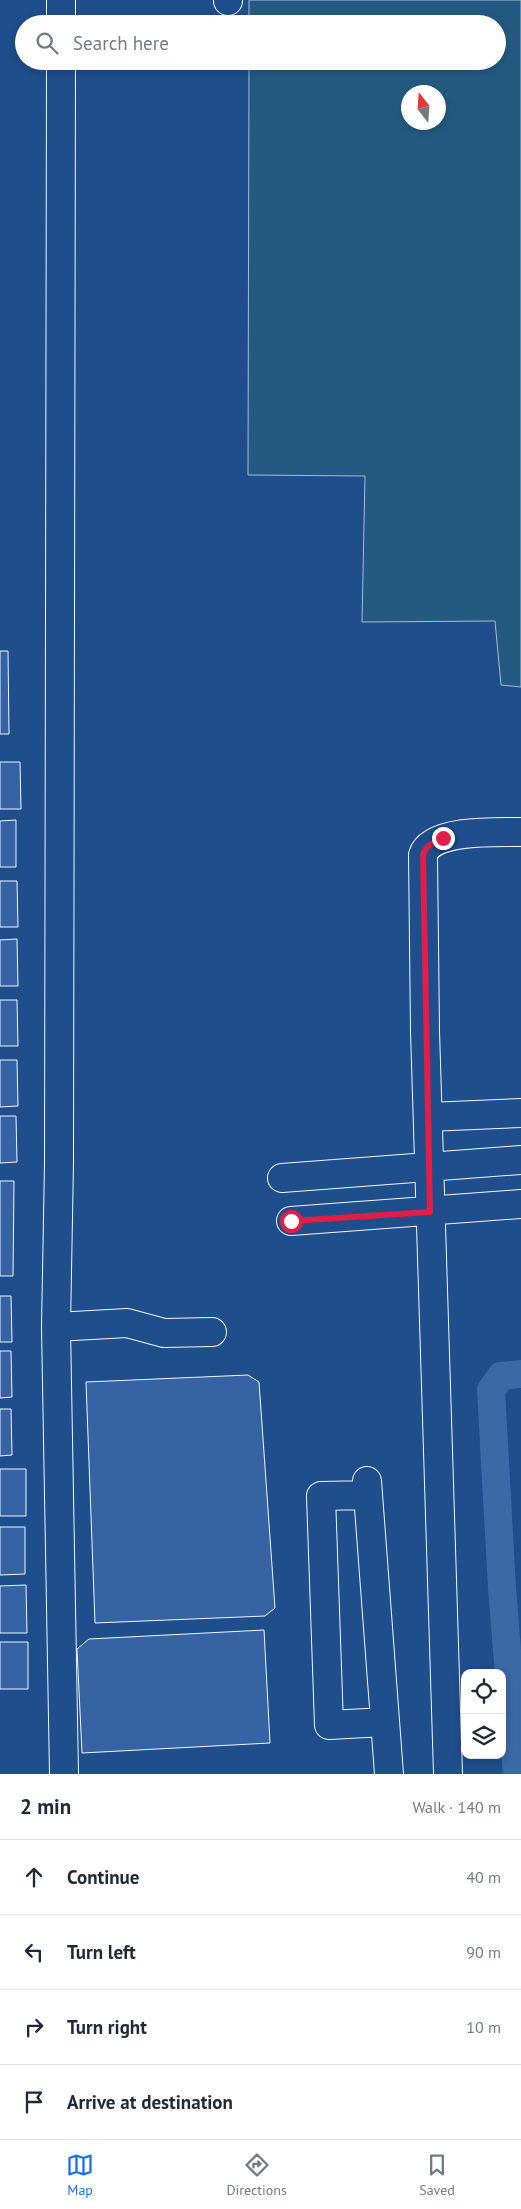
<!DOCTYPE html>
<meta charset="utf-8">
<style>
:root{--surface:#fff;--page:#f6f6f7;--text:#1f2937;--muted:#747a83;--line:#e0e1e3;--accent:#1a73e8}
body{margin:0;font-family:"PT Sans",sans-serif;background:var(--page);color:var(--text)}
.controls{position:absolute;right:15px;bottom:15px;display:grid;overflow:hidden;border-radius:10px;box-shadow:0 2px 8px #0003}
.controls button{width:45px;height:45px;display:grid;place-items:center;padding:0;border:0;border-bottom:1px solid var(--line);background:var(--surface);color:var(--text);font:25px sans-serif}
.compass{position:absolute;left:401px;top:85px;width:45px;height:45px;border-radius:50%;background:var(--surface);box-shadow:0 2px 8px #0003;rotate:343deg}
.stop{position:absolute;width:15px;height:15px;margin:-11px;border:4px solid #e11d48;border-radius:50%;background:#fff}
.stop.end{background:#e11d48;border-color:#fff;box-shadow:0 1px 5px #0008}
.list{margin:0;padding:0;list-style:none}
h2{display:flex;justify-content:space-between;align-items:center;height:65px;margin:0;padding:0 20px;font-size:21px}
h2 small{font-size:16px;font-weight:400;color:var(--muted)}
.list li{display:grid;grid-template-columns:32px 1fr auto;gap:15px;align-items:center;box-sizing:border-box;height:75px;padding:0 20px;border-top:1px solid var(--line)}
.list b{display:block;font-size:19px;white-space:nowrap}
.list em{font-size:16px;font-style:normal;color:var(--muted)}
.icon{flex:none;width:28px;height:28px;fill:none;stroke:currentColor;stroke-width:2;stroke-linecap:round;stroke-linejoin:round}
.map{position:relative;flex:none;width:521px;height:1774px;overflow:hidden}
.search{position:absolute;background:var(--surface);box-shadow:0 2px 8px #0003;left:15px;right:15px;top:15px;height:55px;display:flex;align-items:center;gap:12px;box-sizing:border-box;padding:0 18px;border-radius:28px;color:var(--muted);font-size:19px}
.sheet{height:365px;background:var(--surface)}
nav{display:flex;justify-content:space-around;align-items:center;box-sizing:border-box;height:70px;border-top:1px solid var(--line);background:var(--surface);font-size:14px;color:var(--muted)}
nav a{display:grid;justify-items:center;gap:2px}
nav .on{color:var(--accent)}
.map>svg:first-child{display:block}
</style>
<div class="map">
<svg width="521" height="1774" viewBox="0 0 521 1774">
<rect width="100%" height="100%" fill="#1f4e8c"/>
<path fill="#245a82" stroke="#a8bbd7" fill-rule="evenodd" d="M249,0h272v687l-20,-2 -6,-64 -133,1 3,-146 -117,-1 1,-414h248v-37h-248zM408,92h30v30h-30z"/>
<g fill="none" stroke-linecap="round" stroke-linejoin="round">
<path stroke="#3b69a3" stroke-width="28" d="M517,1774l-15,-186 -11,-198 10,-14 20,-2"/>
</g>
<path fill="#3563a3" stroke="#f2f6ff" d="M0,651h8l1,83h-9z
M0,762h20l1,47h-21z
M16,820v47h-16v-46z
M0,881h17l1,46h-18z
M17,939l1,47h-18v-46z
M0,1000h17l1,46h-18z
M0,1060h17l1,46 -18,1z
M0,1116h16l1,46 -17,1z
M0,1181h14l-1,95h-13z
M0,1296h11l1,46h-12z
M0,1351h11l1,46 -12,1z
M248,1375l11,7 16,226 -10,8 -170,7 -9,-241z
M0,1409h11l1,46 -12,1z
M0,1469h26v47h-26z
M0,1527h25v47l-25,1z
M26,1585l1,48h-27v-47z
M264,1630l6,113 -188,10 -5,-104 12,-10z
M0,1642h28v47h-28z"/>
<g fill="none" stroke-linecap="round" stroke-linejoin="round">
<defs>
<path id="minor" d="M228,0v1
M61,24v-24
M61,61l-2,1102 -3,164 8,447
M428,1117l93,-4
M282,1178l239,-18
M291,1221l230,-17
M56,1327l71,-4 37,10 48,-1
M367,1481l22,293
M368,1495l-47,1 8,229 56,-3
M448,1774l-23,-743 -2,-176c8,-26 75,-23 98,-23"/>
</defs>
<use href="#minor" stroke="#f2f6ff" stroke-width="30"/>
<use href="#minor" stroke="#1f4e8c" stroke-width="28"/>
</g>
<g fill="none" stroke-linecap="round" stroke-linejoin="round">
<path stroke="#e11d48" stroke-width="6" d="M291,1221l139,-9 -7,-357c3,-10 11,-13 20,-17"/>
</g>
</svg>
<div class="controls">
<button><svg class="icon" aria-label="locate" viewBox="0 0 24 24"><circle cx="12" cy="12" r="6"/><path d="M12 2v4M12 18v4M2 12h4M18 12h4"/></svg></button>
<button><svg class="icon" aria-label="layers" viewBox="0 0 24 24"><path d="M12 4l9 5-9 5-9-5zM3 14l9 5 9-5"/></svg></button>
</div>
<svg class="compass" viewBox="-18 -18 36 36"><path d="M0-13l5 13h-10z" fill="#e53935"/><path d="M0 13l5-13h-10z" fill="#747a83"/></svg>
<div class="stop" style="left:291px;top:1221px"></div>
<div class="stop end" style="left:443px;top:838px"></div>
<div class="search"><svg class="icon" aria-label="search" viewBox="0 0 24 24"><circle cx="10" cy="10" r="6"/><path d="M15 15l6 6"/></svg>Search here</div>
</div>
<section class="sheet">
<h2>2 min<small>Walk · 140 m</small></h2>
<ul class="list">
<li><svg class="icon" aria-label="ahead" viewBox="0 0 24 24"><path d="M12 20V5M6 11l6-6 6 6"/></svg><div><b>Continue</b></div><em>40 m</em></li>
<li><svg class="icon" aria-label="left" viewBox="0 0 24 24"><path d="M17 20v-9H6M10 6l-5 5 5 5"/></svg><div><b>Turn left</b></div><em>90 m</em></li>
<li><svg class="icon" aria-label="right" viewBox="0 0 24 24"><path d="M7 20v-9h11M14 6l5 5-5 5"/></svg><div><b>Turn right</b></div><em>10 m</em></li>
<li><svg class="icon" aria-label="arrive" viewBox="0 0 24 24"><path d="M6 21V4h12l-3 4 3 4H6"/></svg><div><b>Arrive at destination</b></div></li>
</ul>
</section>
<nav>
<a class="on"><svg class="icon" aria-label="map" viewBox="0 0 24 24"><path d="M3 6l6-2 6 2 6-2v14l-6 2-6-2-6 2zM9 4v14M15 6v14"/></svg>Map</a>
<a><svg class="icon" aria-label="directions" viewBox="0 0 24 24"><path d="M12 3l9 9-9 9-9-9zM9 14v-3h6M13 9l2 2-2 2"/></svg>Directions</a>
<a><svg class="icon" aria-label="saved" viewBox="0 0 24 24"><path d="M7 4h10v16l-5-4-5 4z"/></svg>Saved</a>
</nav>
